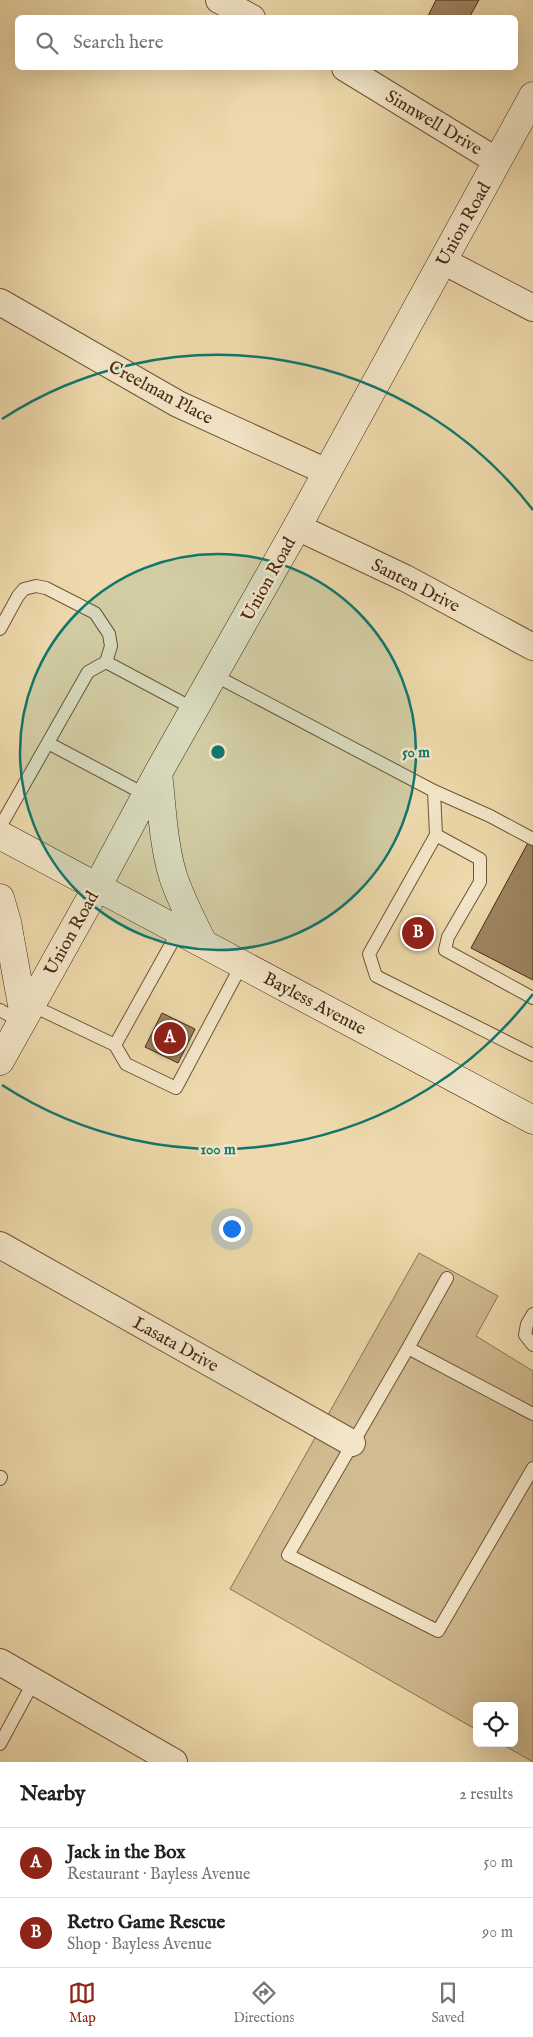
<!DOCTYPE html>
<meta charset="utf-8">
<style>
:root{--surface:#fff;--page:#f6f6f6;--text:#202124;--muted:#757577;--line:#e0e0e0;--accent:#8f2418}
body{margin:0;font-family:"IM FELL English",serif;background:var(--page);color:var(--text)}
.controls{position:absolute;right:15px;bottom:15px;display:grid;overflow:hidden;border-radius:8px;box-shadow:0 5px 20px #0002}
.controls button{width:45px;height:45px;display:grid;place-items:center;padding:0;border:0;border-bottom:1px solid var(--line);background:var(--surface);color:var(--text);font:25px sans-serif}
.you{position:absolute;left:231px;top:1228px;width:18px;height:18px;margin:-12px;border:4px solid #fff;border-radius:50%;background:#1a73e8;box-shadow:0 0 0 8px #1a73e833}
.badge{display:grid;place-items:center;width:32px;height:32px;border-radius:50%;background:var(--accent);color:#fff;font-size:16px;font-weight:700}
.pin{position:absolute;translate:-50% -50%;border:2px solid #fff;box-shadow:0 1px 5px #0006}
.list{margin:0;padding:0;list-style:none}
h2{display:flex;justify-content:space-between;align-items:center;height:65px;margin:0;padding:0 20px;font-size:21px}
h2 small{font-size:16px;font-weight:400;color:var(--muted)}
.list li{display:grid;grid-template-columns:32px 1fr auto;gap:15px;align-items:center;box-sizing:border-box;height:70px;padding:0 20px;border-top:1px solid var(--line)}
.list b{display:block;font-size:19px;white-space:nowrap}
.list p{margin:0;font-size:16px;white-space:nowrap;color:var(--muted)}
.list em{font-size:16px;font-style:normal;color:var(--muted)}
.icon{flex:none;width:28px;height:28px;fill:none;stroke:currentColor;stroke-width:2;stroke-linecap:round;stroke-linejoin:round}
.map{position:relative;flex:none;width:533px;height:1762px;overflow:hidden}
.search{position:absolute;background:var(--surface);box-shadow:0 5px 20px #0002;left:15px;right:15px;top:15px;height:55px;display:flex;align-items:center;gap:12px;box-sizing:border-box;padding:0 18px;border-radius:8px;color:var(--muted);font-size:19px}
.sheet{height:205px;background:var(--surface)}
nav{display:flex;justify-content:space-around;align-items:center;box-sizing:border-box;height:70px;border-top:1px solid var(--line);background:var(--surface);font-size:14px;color:var(--muted)}
nav a{display:grid;justify-items:center;gap:2px}
nav .on{color:var(--accent)}
.map>svg:first-child{display:block}
</style>
<div class="map">
<svg width="533" height="1762" viewBox="0 0 533 1762">
<rect width="100%" height="100%" fill="#edd9ab"/>
<filter id="stains"><feTurbulence type="fractalNoise" baseFrequency=".004" numOctaves="4"/><feColorMatrix values="0 0 0 0 .2 0 0 0 0 .09 0 0 0 0 .02 0 0 0 .5 -.17"/></filter>
<radialGradient id="worn" r=".72"><stop offset=".6" stop-color="#630" stop-opacity="0"/><stop offset="1" stop-color="#630" stop-opacity=".3"/></radialGradient>
<path fill="#d1bb90" stroke="#8c7250" d="M419,1253l79,43 -22,40 57,35v391l-33,-19h14v-37h-37v24l-247,-141z"/>
<path fill="#9d8460" stroke="#47280f" d="M436,0h43l-10,18h-42z
M529,841l4,3v136l-62,-32z
M162,1013l33,16 -17,34 -33,-16z"/>
<g fill="none" stroke-linecap="round" stroke-linejoin="round">
<defs>
<path id="lane" d="M0,629l18,-33 6,-7 12,-3 10,2 49,25 14,21 2,12 -5,16 88,47
M214,675l220,116 2,44
M48,743l98,52
M434,791l56,25 43,23
M0,827l88,-155 18,-10
M533,998l-88,-48 3,-13 32,-55v-23l-44,-24 -67,119 7,22 157,79
M31,1005l84,40 64,-115
M0,1010l21,12
M115,1045l11,19 50,24 66,-124
M533,1314l-6,10 -2,11 8,10
M408,1348l39,-70
M533,1414l-125,-66 -120,207 150,76 95,-163
M0,1479l1,-2
M0,1744l34,-63"/>
<path id="street" d="M219,0l33,18
M345,68l152,93
M443,261l90,47
M0,302l178,102 149,68
M297,527l108,51 128,69
M0,1245l352,198
M0,1662l174,100"/>
<path id="secondary" d="M158,773c4,34 5,70 15,103 8,24 19,45 30,67
M0,835l533,285
M0,898l7,24 17,94
M0,1061l97,-174 61,-114 139,-246 236,-431"/>
</defs>
<use href="#lane" stroke="#705436" stroke-width="14"/>
<use href="#street" stroke="#705436" stroke-width="28"/>
<use href="#secondary" stroke="#47280f" stroke-width="29"/>
<use href="#lane" stroke="#f3e6c8" stroke-width="12"/>
<use href="#street" stroke="#f3e6c8" stroke-width="26"/>
<use href="#secondary" stroke="#f3e6c8" stroke-width="28"/>
</g>
<circle cx="218" cy="752" r="198" fill="#0f766e" fill-opacity=".12"/>
<g fill="none" stroke="#0f766e" stroke-width="2.5">
<circle cx="218" cy="752" r="198"/>
<path d="M533 994A397 397 0 0 1 2 1085M2 419A397 397 0 0 1 533 510"/>
</g>
<g text-anchor="middle" stroke-width="5" stroke-linejoin="round" paint-order="stroke">
<g font-size="18" fill="#47280f" stroke="#f3e6c8">
<text transform="translate(434 122) rotate(31)" y="6">Sinnwell Drive</text>
<text transform="translate(463 224) rotate(-61)" y="6">Union Road</text>
<text transform="translate(161 392) rotate(28)" y="6">Creelman Place</text>
<text transform="translate(268 579) rotate(-61)" y="6">Union Road</text>
<text transform="translate(416 585) rotate(27)" y="6">Santen Drive</text>
<text transform="translate(71 933) rotate(-61)" y="6">Union Road</text>
<text transform="translate(315 1003) rotate(28)" y="6">Bayless Avenue</text>
<text transform="translate(176 1344) rotate(29)" y="6">Lasata Drive</text>
</g>
</g>
<circle cx="218" cy="752" r="8" fill="#0f766e" stroke="#f3e6c8" stroke-width="2.5"/>
<g font-size="15" text-anchor="middle" font-weight="bold" fill="#0f766e" stroke="#f3e6c8" stroke-width="5" stroke-linejoin="round" paint-order="stroke">
<text x="416" y="757">50 m</text>
<text x="218" y="1154">100 m</text>
</g>
<rect width="100%" height="100%" filter="url(#stains)"/>
<rect width="100%" height="100%" fill="url(#worn)"/>
</svg>
<div class="controls">
<button><svg class="icon" aria-label="locate" viewBox="0 0 24 24"><circle cx="12" cy="12" r="6"/><path d="M12 2v4M12 18v4M2 12h4M18 12h4"/></svg></button>
</div>
<div class="you"></div>
<div class="pin badge" style="left:170px;top:1038px">A</div>
<div class="pin badge" style="left:418px;top:933px">B</div>
<div class="search"><svg class="icon" aria-label="search" viewBox="0 0 24 24"><circle cx="10" cy="10" r="6"/><path d="M15 15l6 6"/></svg>Search here</div>
</div>
<section class="sheet">
<h2>Nearby<small>2 results</small></h2>
<ul class="list">
<li><span class="badge">A</span><div><b>Jack in the Box</b><p>Restaurant · Bayless Avenue</p></div><em>50 m</em></li>
<li><span class="badge">B</span><div><b>Retro Game Rescue</b><p>Shop · Bayless Avenue</p></div><em>90 m</em></li>
</ul>
</section>
<nav>
<a class="on"><svg class="icon" aria-label="map" viewBox="0 0 24 24"><path d="M3 6l6-2 6 2 6-2v14l-6 2-6-2-6 2zM9 4v14M15 6v14"/></svg>Map</a>
<a><svg class="icon" aria-label="directions" viewBox="0 0 24 24"><path d="M12 3l9 9-9 9-9-9zM9 14v-3h6M13 9l2 2-2 2"/></svg>Directions</a>
<a><svg class="icon" aria-label="saved" viewBox="0 0 24 24"><path d="M7 4h10v16l-5-4-5 4z"/></svg>Saved</a>
</nav>
